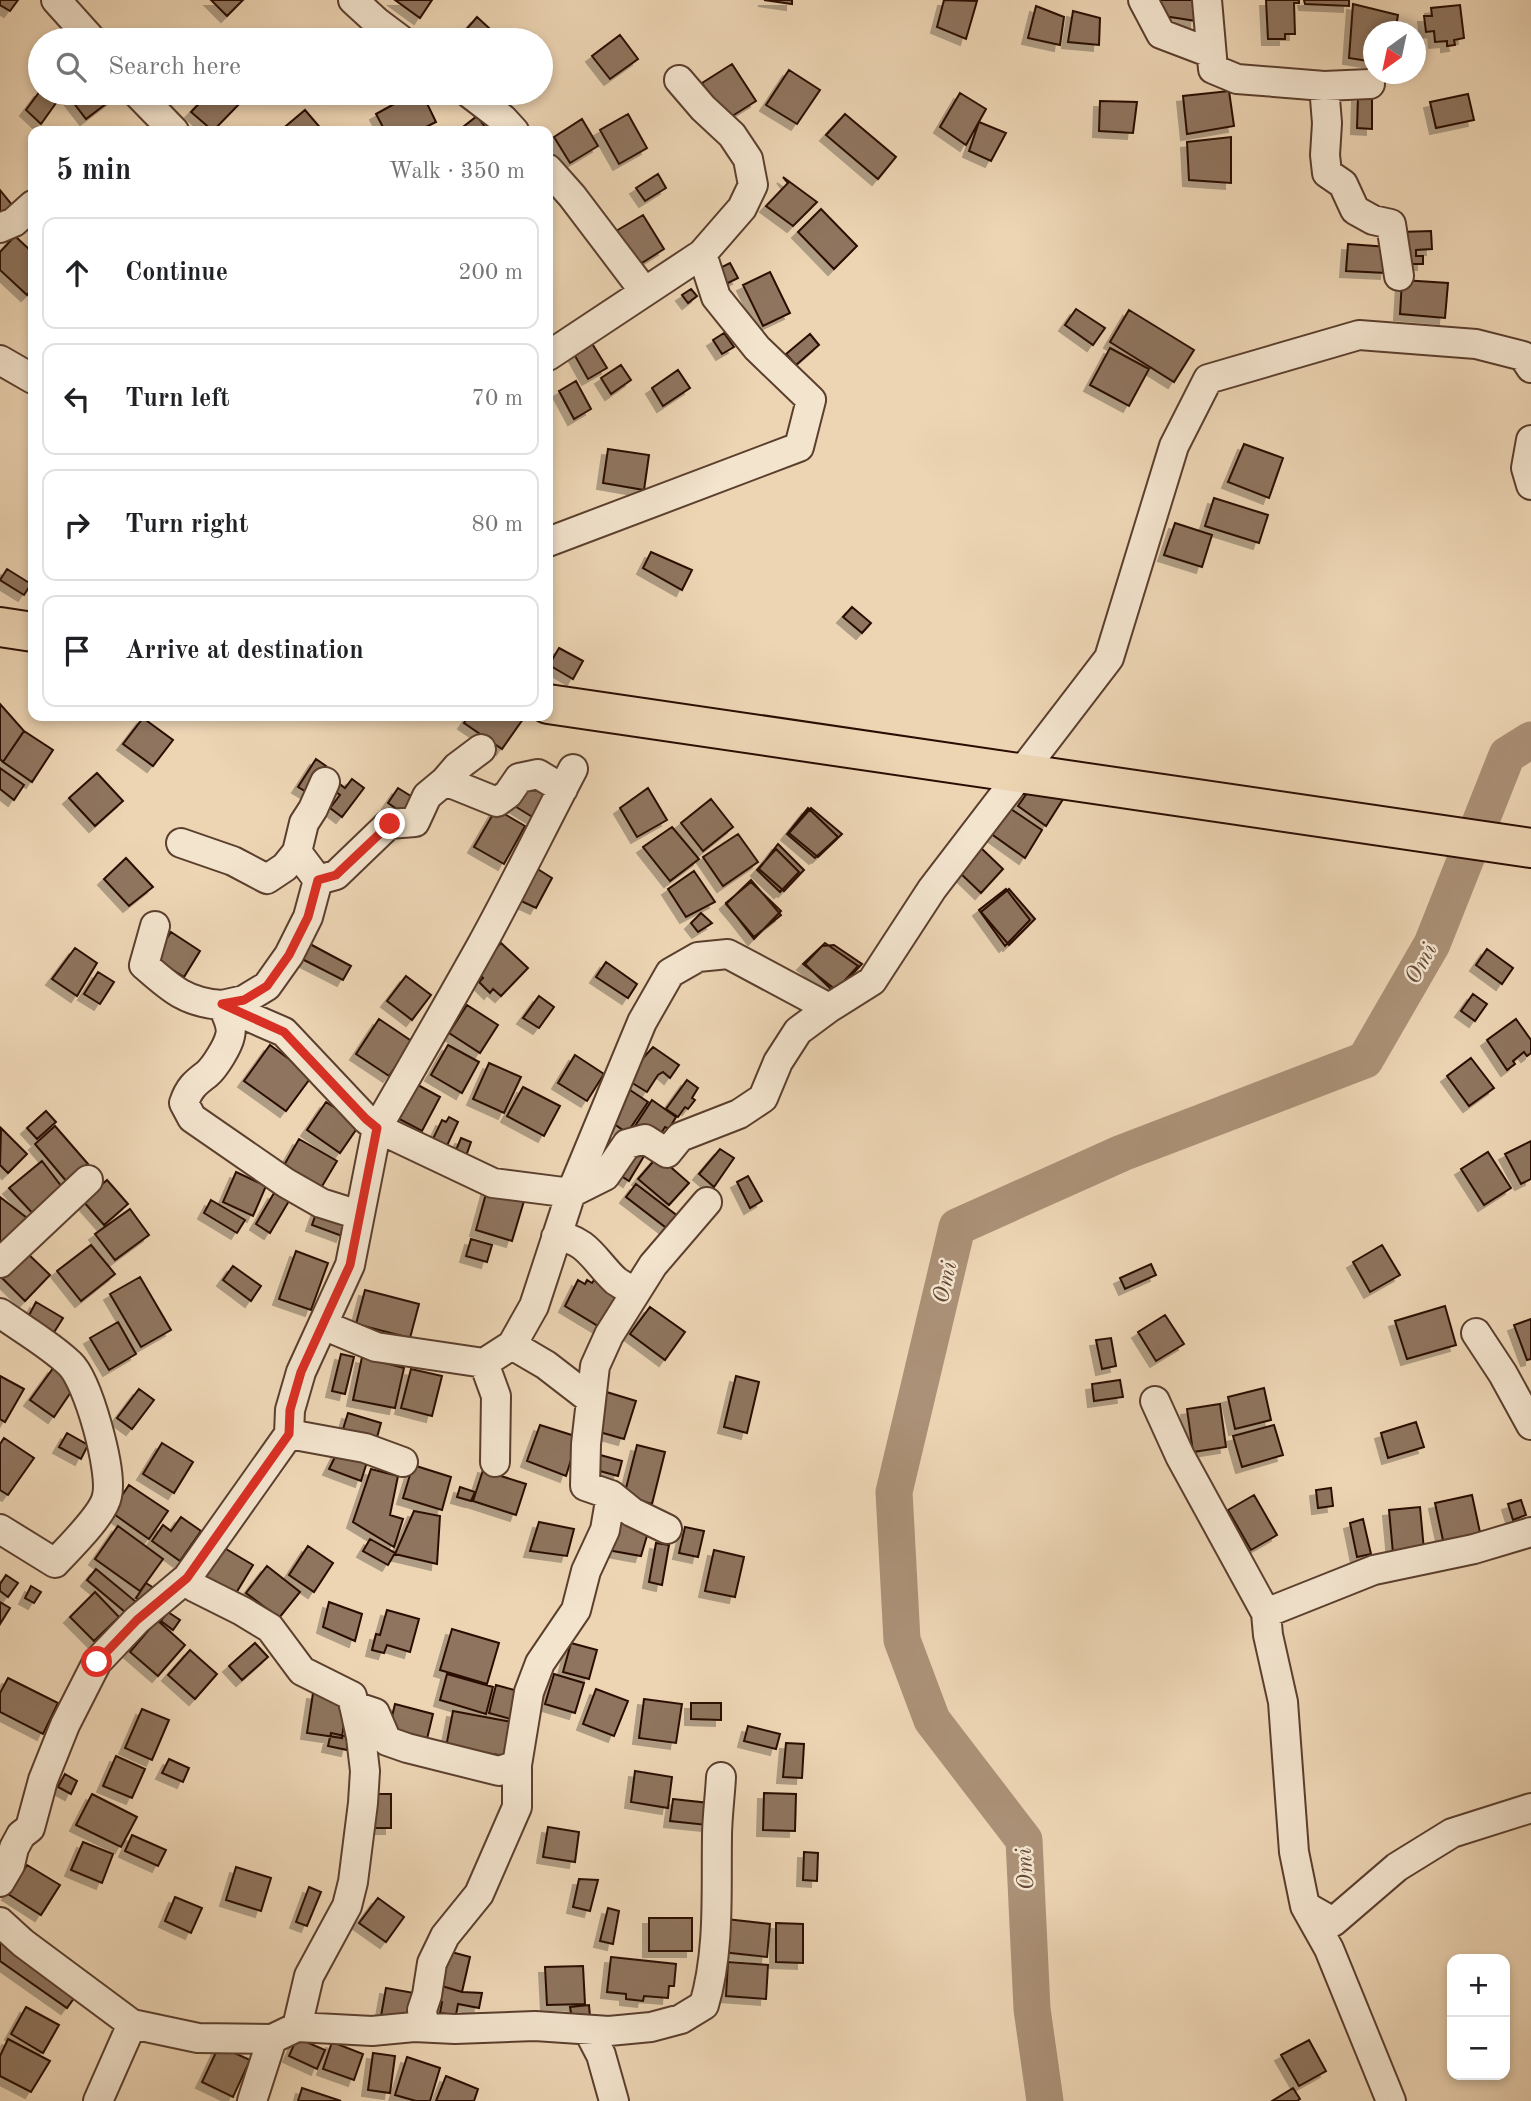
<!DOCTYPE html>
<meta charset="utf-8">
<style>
:root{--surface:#fff;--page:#f6f6f6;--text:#202124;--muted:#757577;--line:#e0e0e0}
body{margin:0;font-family:"Old Standard TT",serif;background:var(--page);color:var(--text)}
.controls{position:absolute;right:21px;bottom:21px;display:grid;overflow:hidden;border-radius:14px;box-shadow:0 4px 10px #0003}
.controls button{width:63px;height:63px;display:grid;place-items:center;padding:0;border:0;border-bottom:2px solid var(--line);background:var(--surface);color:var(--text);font:35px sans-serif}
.compass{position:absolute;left:1363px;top:21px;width:63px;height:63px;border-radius:50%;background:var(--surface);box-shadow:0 4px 10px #0003;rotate:213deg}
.stop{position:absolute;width:21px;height:21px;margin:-16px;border:5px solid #d93025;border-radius:50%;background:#fff}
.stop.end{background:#d93025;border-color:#fff;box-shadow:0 2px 7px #0008}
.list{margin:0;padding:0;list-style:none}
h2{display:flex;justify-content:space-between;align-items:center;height:91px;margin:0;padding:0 28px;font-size:30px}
h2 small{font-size:23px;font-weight:400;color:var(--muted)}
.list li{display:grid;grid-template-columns:46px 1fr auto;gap:21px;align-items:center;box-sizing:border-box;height:112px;margin:0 14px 14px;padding:0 14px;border:2px solid var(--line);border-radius:14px}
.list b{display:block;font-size:26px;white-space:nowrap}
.list em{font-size:23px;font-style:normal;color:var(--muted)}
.icon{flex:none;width:38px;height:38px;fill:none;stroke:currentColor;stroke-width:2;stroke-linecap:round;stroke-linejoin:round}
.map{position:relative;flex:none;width:1531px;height:2101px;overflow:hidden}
.search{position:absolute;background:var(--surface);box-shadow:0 4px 10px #0003;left:28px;top:28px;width:525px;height:77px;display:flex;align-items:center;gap:18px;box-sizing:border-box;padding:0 24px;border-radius:38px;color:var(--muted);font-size:26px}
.panel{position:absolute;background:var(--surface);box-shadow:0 4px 10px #0003;left:28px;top:126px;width:525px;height:595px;border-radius:14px}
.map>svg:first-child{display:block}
</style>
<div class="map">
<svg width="1531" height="2101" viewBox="0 0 1531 2101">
<defs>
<filter id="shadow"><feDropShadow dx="-6" dy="6" stdDeviation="0" flood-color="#0004"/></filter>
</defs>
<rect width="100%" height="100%" fill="#edd5b4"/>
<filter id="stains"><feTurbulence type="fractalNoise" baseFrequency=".00286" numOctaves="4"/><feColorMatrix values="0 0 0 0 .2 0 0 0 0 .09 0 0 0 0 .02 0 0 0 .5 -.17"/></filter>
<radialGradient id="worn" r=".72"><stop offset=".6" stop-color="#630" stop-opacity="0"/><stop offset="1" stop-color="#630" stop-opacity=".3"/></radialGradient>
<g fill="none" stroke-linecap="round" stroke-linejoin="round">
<path stroke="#ab9177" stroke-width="37" d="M1045,2101l-13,-92 -8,-169 -92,-120 -30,-80 -8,-148 63,-265 165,-74 243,-93 67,-116 75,-189 24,-15"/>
</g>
<path fill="#8f755e" stroke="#2a0d01" stroke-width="2" filter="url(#shadow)" d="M0,0h18l-8,11 -10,-6z
M211,0h32l-16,16z
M395,0h37l-12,18z
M764,0h28v4z
M944,0l33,1 -11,38 -29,-12z
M1158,0h39l-1,21 -39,-6z
M1266,0h33v3h-5l1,31h-10v5h-17z
M1304,0h45v6l-44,-2z
M1353,4l45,11 -3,17h-21v30l-25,-4z
M1460,5l4,33 -10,2 1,5 -8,1v-5l-12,1 -1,-11 -8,1 -2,-16h8l-1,-8z
M1036,6l28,11 -4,28 -32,-7z
M1073,11l27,7 -1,27 -31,-3z
M477,17l25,23h-45z
M620,35l18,24 -28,20 -18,-23z
M732,64l24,37 -30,19 -24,-37z
M789,70l31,20 -23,34 -31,-19z
M40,91l17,2 4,3 -20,28 -15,-14z
M1229,91l5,35 -47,8 -4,-38z
M66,93h46l3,4 -29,22z
M209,93h26l8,7 -30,31 -22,-19z
M414,93h8l14,29 -18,9h-33l-9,-17z
M960,93l26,16 -20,36 -26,-18z
M1468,94l6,26 -38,8 -6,-26z
M1358,96l14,1v32l-15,-1z
M1100,101l37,1 -4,31 -34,-2z
M305,110l18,21h-43z
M628,114l19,34 -28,16 -19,-34z
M845,114l51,43 -18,22 -52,-44z
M477,116l11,15h-22l-3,-4z
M582,119l16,27 -28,17 -16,-26z
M979,122l27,11 -15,28 -22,-10z
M1231,137v46l-42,-3 -2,-38z
M658,174l8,14 -21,13 -9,-13z
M783,177l34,25 -24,24 -27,-20 22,-23z
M0,190l12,15 -12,12z
M821,209l36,37 -23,23 -36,-37z
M643,215l21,34 -27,17 -21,-35z
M1431,231l1,18 -16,1v6h7v8h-21l-2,-32z
M15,236l18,17v36l-6,6 -27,-25v-18z
M1348,244l40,3 -2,26 -40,-2z
M730,263l8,15 -14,7 -8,-15z
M770,272l20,41 -27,13 -20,-41z
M1402,280l46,3 -3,35 -45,-4z
M691,289l6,7 -9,7 -6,-8z
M1076,309l29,19 -12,17 -28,-20z
M1129,310l65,40 -20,32 -64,-40z
M724,333l10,14 -12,7 -9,-14z
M810,334l9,11 -23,20 -10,-11z
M588,337l19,31 -19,11 -18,-32z
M1110,348l39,21 -20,37 -39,-21z
M621,365l10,15 -20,14 -10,-16z
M678,370l12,18 -27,18 -11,-18z
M576,381l15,28 -17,10 -15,-28z
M1244,444l39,14 -14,40 -41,-16z
M608,449l41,6 -5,35 -41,-7z
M1214,498l54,17 -9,28 -54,-17z
M1175,523l37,12 -10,32 -38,-12z
M651,552l41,18 -10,20 -39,-22z
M7,569l24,15 -7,11 -24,-15z
M852,607l19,16 -9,10 -19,-16z
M559,648l24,13 -10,18 -24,-14z
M0,704l24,27 -21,31 -3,-3z
M469,716h49l5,3 -21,30 -38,-26z
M143,718l30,22 -20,26 -30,-22z
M24,731l29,19 -21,32 -29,-20z
M316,759l10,7 -18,27 -10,-6z
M0,768l24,17 -10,15 -14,-11z
M97,773l26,28 -28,25 -26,-28z
M530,778l21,14 -17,26 -21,-13z
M352,779l12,9 -22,29 -12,-9 10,-13 -8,-6 5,-7 8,6z
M1036,780l29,16 -19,30 -28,-20z
M398,788l16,10 -10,16 -16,-11z
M648,788l19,32 -30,17 -17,-29z
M711,799l22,28 -30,24 -22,-28z
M1008,807l34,23 -17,28 -35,-25z
M808,808l30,29 -23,21 -28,-24z
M811,808l31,26 -24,23 -29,-24z
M496,809l29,17 -21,38 -30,-17z
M672,827l27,32 -29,22 -27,-34z
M738,834l20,28 -35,24 -20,-29z
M778,844l26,26 -20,21 -25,-22z
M980,847l23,22 -22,24 -21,-20z
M776,849l23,23 -19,20 -23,-22z
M126,858l27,29 -24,19 -25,-27z
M536,868l16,10 -16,30 -17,-8z
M694,871l21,31 -29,15 -18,-28z
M751,880l30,35 -27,22 -28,-33z
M751,882l30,29 -27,28 -28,-36z
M1006,889l24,31 -25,26 -26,-36z
M1009,889l26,30 -26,26 -28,-33z
M701,913l11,10 -14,9 -7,-9z
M171,932l29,19 -16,26 -30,-19z
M501,943l27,25 -27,28 -8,-7 -3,4 -11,-11 4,-4 -8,-8z
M825,943l33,23 -22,24 -33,-26z
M310,944l41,22 -8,14 -41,-21z
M834,945l28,19 -27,29 -30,-29 17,-18z
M75,948l22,15 -20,33 -25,-17z
M1487,949l26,19 -11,16 -26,-19z
M606,962l31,22 -9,14 -32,-21z
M98,972l16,10 -14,22 -16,-10z
M406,976l25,19 -19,25 -25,-19z
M1473,994l14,10 -12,17 -14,-10z
M539,996l15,11 -15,21 -16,-10z
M467,1005l31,20 -18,28 -31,-20z
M379,1019l34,23 -24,34 -33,-22z
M1516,1019l15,21v13l-4,3 -3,-4 -11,9 2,3 -8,6 -20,-30z
M270,1045l42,31 -26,35 -42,-30z
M448,1045l31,17 -17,31 -31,-18z
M653,1047l26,18 -9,13 -7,-6 -5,3 -11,17 -18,-11 15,-24z
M575,1055l29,19 -17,27 -29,-18z
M1471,1058l23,30 -25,18 -22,-30z
M489,1063l32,14 -17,36 -31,-14z
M407,1079l33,18 -18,34 -34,-18z
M687,1080l11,8 -6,10 3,2 -7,9 -3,-2 -7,10 -12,-8z
M523,1087l37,19 -16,30 -37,-20z
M630,1090l18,12 -21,31 -17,-12z
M652,1100l24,17 -7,12 -4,-2 -8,13 -22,-14z
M326,1102l34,22 -20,29 -33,-23z
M46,1111l10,11 -19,17 -10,-11z
M449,1117l9,5 -13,28 -14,-7 11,-23 4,2z
M55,1126l33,38 -21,18 -32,-38z
M1,1128l26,26 -19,19 -8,-8z
M461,1138l10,4 -6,17 -11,-4z
M299,1139l38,22 -16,27 -38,-21z
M1531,1141v38l-10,5 -16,-30z
M633,1142l14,9 -18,30 -14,-9z
M720,1149l14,9 -20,29 -15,-13z
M1488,1152l23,36 -27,17 -23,-36z
M658,1156l31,27 -20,22 -31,-26z
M42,1161l23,30 -28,27 -28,-30z
M236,1172l30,14 -13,30 -30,-14z
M748,1176l14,25 -12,7 -13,-26z
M107,1180l21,24 -24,21 -21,-24z
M636,1184l43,33 -10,13 -43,-33z
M487,1190l37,11 -12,40 -36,-11z
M274,1193l15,8 -19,32 -14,-9z
M0,1197l27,21 -21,27 -6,-5z
M211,1200l34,20 -8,13 -33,-20z
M318,1208l30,11 -6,17 -30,-11z
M130,1209l19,26 -34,25 -20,-26z
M471,1239l21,6 -5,17 -21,-6z
M91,1245l24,29 -34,27 -24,-30z
M1382,1245l18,30 -30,17 -17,-30z
M25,1251l25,24 -25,26 -25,-25z
M296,1251l32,12 -17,47 -32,-11z
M1151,1264l5,11 -31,14 -5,-11z
M233,1266l28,20 -10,15 -28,-21z
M140,1277l31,53 -30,17 -31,-53z
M578,1280l7,4 2,-4 5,3 2,-3 28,16 -19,33 -38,-23z
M365,1290l54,14 -9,34 -54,-14z
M36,1302l27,16 -10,16 -26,-15z
M1445,1306l11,39 -49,14 -12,-38z
M650,1307l35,25 -20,28 -35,-26z
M1165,1315l19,29 -28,17 -18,-29z
M1531,1319v40l-4,1 -13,-35z
M118,1322l18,32 -27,16 -19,-32z
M1111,1338l5,28 -14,3 -6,-29z
M341,1354l13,3 -9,37 -13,-3z
M362,1357l42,11 -9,40 -42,-8z
M54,1367l23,16 -23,34 -24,-17z
M411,1369l31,7 -10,40 -31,-8z
M0,1376l24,13 -19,33 -5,-3z
M736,1376l23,6 -12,51 -23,-6z
M1120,1380l3,17 -29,4 -2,-17z
M1264,1388l7,32 -36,9 -7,-32z
M139,1389l15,11 -22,29 -15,-11z
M600,1390l36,11 -12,38 -35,-10z
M1220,1404l6,43 -33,5 -6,-43z
M348,1413l33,10 -7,25 -34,-9z
M1416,1422l8,25 -36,11 -7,-25z
M540,1425l38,12 -12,39 -39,-15z
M1274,1425l9,30 -41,12 -9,-31z
M67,1433l21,12 -7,14 -22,-12z
M4,1438l30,20 -26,37 -8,-5v-46z
M162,1443l31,19 -19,31 -31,-19z
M637,1445l28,7 -13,52 -28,-8z
M337,1453l30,9 -6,19 -32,-12z
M593,1453l29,8 -4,15 -29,-8z
M413,1465l38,12 -9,33 -39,-12z
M484,1467l18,6 -1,3 25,8 -10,31 -43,-14z
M371,1469l27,7 -8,39 13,4 -9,28 -41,-25z
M129,1485l39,26 -19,28 -38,-27z
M460,1487l15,5 -4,9 -14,-4z
M1331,1488l2,18 -15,2 -2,-18z
M1254,1495l23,40 -26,15 -23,-40z
M1472,1495l9,42 -37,8 -9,-42z
M1521,1500l5,15 -13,5 -5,-16z
M1420,1507l4,43 -31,3 -4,-43z
M414,1511l26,5 -3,48 -42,-10z
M181,1517l20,14 -21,30 -28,-20 11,-16 8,6z
M615,1517l34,12 -8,27 -34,-6z
M1363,1519l8,35 -14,3 -7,-34z
M539,1522l35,7 -7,27 -37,-5z
M118,1526l45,33 -23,32 -45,-32z
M685,1527l19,4 -6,26 -19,-4z
M370,1539l25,14 -7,12 -25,-14z
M656,1543l13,2 -7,40 -13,-3z
M221,1546l32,19 -20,33 -32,-20z
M308,1546l25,17 -19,29 -25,-17z
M714,1550l30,7 -9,40 -30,-6z
M267,1566l33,26 -21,26 -33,-25z
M96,1569l45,37 -10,11 -44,-37z
M6,1575l12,8 -10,14 -8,-6v-7z
M146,1583l8,5 -10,15 -8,-5z
M31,1586l10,6 -7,11 -9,-5z
M95,1592l24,25 -25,24 -24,-24z
M0,1602l10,6 -10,16z
M329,1602l33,12 -7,27 -32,-14z
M387,1610l32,9 -9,33 -23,-7 -3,8 -12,-3 4,-16 4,1z
M168,1612l12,8 -7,10 -12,-9z
M157,1620l28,25 -27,31 -28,-24z
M452,1629l47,14 -12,41 -47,-14z
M255,1643l13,14 -26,23 -13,-14z
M571,1643l26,7 -8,29 -26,-7z
M190,1650l27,24 -22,25 -27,-24z
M447,1674l46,13 -7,27 -46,-14z
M554,1674l30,9 -9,30 -30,-9z
M8,1678l50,25 -15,31 -43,-22v-19z
M496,1685l29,8 -7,28 -29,-8z
M596,1689l32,12 -14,35 -31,-12z
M313,1693l34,5 -5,40 -35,-5z
M644,1699l38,5 -6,39 -37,-5z
M691,1703h30v17l-30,-1z
M395,1704l38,10 -7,29 -38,-10z
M142,1709l27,11 -17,40 -27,-12z
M453,1711l64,12 -5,34 -66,-10z
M748,1726l32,8 -4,15 -32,-8z
M331,1733l19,4 -3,13 -19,-4z
M786,1743l18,1 -2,34 -19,-1z
M116,1756l29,13 -13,29 -29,-12z
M169,1759l20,9 -6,14 -21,-9z
M635,1771l37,6 -4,31 -37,-6z
M65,1774l12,7 -6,13 -13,-7z
M764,1793l32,1 -1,37 -32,-1z
M92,1794l45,23 -16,30 -45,-22z
M374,1794h17v34h-17z
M673,1799l36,4 -2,22 -37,-4z
M548,1827l31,5 -4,30 -32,-5z
M132,1835l34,15 -8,16 -33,-15z
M83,1842l30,12 -11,29 -31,-13z
M804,1852l14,1 -1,28 -14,-1z
M27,1865l33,20 -19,30 -33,-21z
M236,1867l35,11 -10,33 -35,-11z
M579,1879l19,1 -8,31 -17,-4z
M309,1887l12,5 -14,34 -11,-4z
M175,1897l27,11 -11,25 -26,-12z
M378,1898l26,19 -18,25 -27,-19z
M608,1908l11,3 -6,33 -13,-3z
M649,1918h43v33h-43z
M726,1919l44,5 -3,33 -45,-5z
M776,1923l27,1v39l-27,-1z
M0,1939l77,55 -10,14 -67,-47z
M444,1950l26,7 -8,35 -27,-8z
M611,1957l65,7 -2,22h-5l-1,12 -24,-2 -1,5 -17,-2v-5l-19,-2z
M728,1962l40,3 -2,34 -40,-3z
M583,1966l2,38 -38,1 -2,-38z
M435,1984l27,8 20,1 -3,15 -21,-4 -2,11 -16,-2 2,-11 -11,-2z
M386,1988l28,5 -5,28 -28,-5z
M589,2005l1,12 -18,2 -2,-12z
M26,2007l33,18 -16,28 -32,-19z
M297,2038l28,12 -8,19 -28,-13z
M8,2039l42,22 -19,31 -31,-16v-20z
M1309,2040l17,31 -27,15 -18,-31z
M332,2042l31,12 -9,26 -31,-11z
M219,2046l31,14 -17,37 -31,-15z
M373,2053l22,3 -5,37 -22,-3z
M407,2057l33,11 -10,33h-14l-21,-6z
M446,2076l32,13 -4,12h-38z
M302,2088l39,13h-43z
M1293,2088l7,11 -3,2h-25z"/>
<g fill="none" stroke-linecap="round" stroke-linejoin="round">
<defs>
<path id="minor" d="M56,0l36,40
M353,0l24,22 24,18
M1143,0l18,34 50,19
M1207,0l6,69 24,10 87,7 46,-2
M1324,86l3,37 -2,32 2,18 16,11 12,26 18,10 18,4 8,52
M137,93l37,38
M469,93l34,26 11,12
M548,169l24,27 72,95
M0,228l14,-6 19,-17
M548,356l154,-102 40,-46 11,-23 -5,-26 -16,-24 -29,-27 -24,-28
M0,360l33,19
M1531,440l-5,28 5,17
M548,542l251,-95 12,-47 -54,-52 -41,-51 -14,-43
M445,781l52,21 11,-8 11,-16 19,-4 25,15
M181,843l52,18 34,18 18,-12 12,-15 7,-29 9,-14 12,-27
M297,852l21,28 18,-5 53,-51 26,-2 12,-26 18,-15 12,-14 24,-18
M155,926l-11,39c26,23 42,38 78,40 4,9 11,21 8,31 -2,10 -15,31 -23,38 -12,9 -18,14 -23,29l8,15 94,65 35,20 38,12
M222,1005l62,27 82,87 11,9c35,-61 70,-121 104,-182 32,-58 61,-118 92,-177
M222,1005l22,-5 23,-14 22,-31 19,-38 10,-37
M556,1237c30,0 40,26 60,44 6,4 13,8 19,11
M0,1263l88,-83
M0,1313c21,15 52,33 70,51 18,17 43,107 37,132 -3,18 -39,53 -52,67l-55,-34
M323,1325l53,22 108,16 28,-18 22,-39 37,-113 71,-171 28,-49 28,-16 30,-3 101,54 43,-27 60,-92 177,-231 65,-212 34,-67 151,-44 117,9 47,12 8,12
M1476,1333l27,41 28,51
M512,1345l34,20 44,34
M484,1363l12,33 -1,66
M1155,1401l25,55 86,157 2,22 15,67 11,150 11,54 28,16 64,-55 55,-34 79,-25
M289,1434l76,14 38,14
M667,1529l-35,-17 -21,-17 -26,-9 1,-42 9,-78 14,-31 44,-70 54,-63
M187,1578l7,9 48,24 28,17 32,43 50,25 9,41 4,34 -2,32 -10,79 -6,24 -38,70 -12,51
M1266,1613l108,-43 100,-21 57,-17
M354,1706l21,7 12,28 20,7 92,23 18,-6
M0,1882l10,-17 4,-17 7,-13 9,-7 13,-48 22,-55 32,-63 40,-42 50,-42 102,-144 1,-24 11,-38 49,-107 27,-137 116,55 78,10 34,-17 22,-32 18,-5 22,14 13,-16 59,-23 24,-16 15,-36 20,-31 31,-23
M1306,1908l23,41 62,152
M0,1922l23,21 109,81 66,14 74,1 25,-12 75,4 42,-4 41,2 80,-3 74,5 42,-4 30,-8 23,-14c16,-54 12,-113 13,-168 0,-20 3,-40 4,-60
M424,2027l-2,-17 5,-15 5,-32 13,-27 34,-42 38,-87v-42l12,-73 11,-29 36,-53 10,-39 19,-41 6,-35
M588,2030l13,25 13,46
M98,2101l34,-77
M252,2101l20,-62"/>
<path id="highway" d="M0,627l33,5
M548,704l983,144"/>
</defs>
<use href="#minor" stroke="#5b3f2e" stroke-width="32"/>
<use href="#highway" stroke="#2a0d01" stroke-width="42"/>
<use href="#minor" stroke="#f3e4ce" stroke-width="28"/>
<use href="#highway" stroke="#edd5b4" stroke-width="38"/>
</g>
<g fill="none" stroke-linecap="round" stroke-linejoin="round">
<path stroke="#d93025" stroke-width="9" d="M97,1662l40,-42 50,-42 102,-144 1,-24 11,-38 49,-107 27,-137 -11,-9 -82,-87 -62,-28 22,-4 23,-14 22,-31 19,-38 10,-37 18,-5 54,-51"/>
</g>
<g text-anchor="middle" stroke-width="5" stroke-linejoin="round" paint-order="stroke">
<g font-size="23" font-style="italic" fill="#644836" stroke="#f3e4ce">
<text transform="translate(1420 963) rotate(-61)" y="8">Omi</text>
<text transform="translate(944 1282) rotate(-77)" y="8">Omi</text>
<text transform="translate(1024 1869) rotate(-94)" y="8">Omi</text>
</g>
</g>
<rect width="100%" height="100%" filter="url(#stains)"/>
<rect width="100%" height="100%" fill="url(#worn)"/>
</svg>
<div class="controls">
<button>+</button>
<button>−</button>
</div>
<svg class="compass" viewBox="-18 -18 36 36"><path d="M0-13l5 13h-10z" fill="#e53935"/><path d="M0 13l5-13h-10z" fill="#757577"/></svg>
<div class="stop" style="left:97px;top:1662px"></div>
<div class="stop end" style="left:390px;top:824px"></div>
<div class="search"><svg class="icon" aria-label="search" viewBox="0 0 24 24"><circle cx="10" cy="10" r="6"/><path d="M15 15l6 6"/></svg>Search here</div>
<section class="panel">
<h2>5 min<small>Walk · 350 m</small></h2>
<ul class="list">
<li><svg class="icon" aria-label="ahead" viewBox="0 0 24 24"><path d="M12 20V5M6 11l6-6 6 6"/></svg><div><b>Continue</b></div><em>200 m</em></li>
<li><svg class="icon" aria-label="left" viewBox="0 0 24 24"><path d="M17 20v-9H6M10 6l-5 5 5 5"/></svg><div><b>Turn left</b></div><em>70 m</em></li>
<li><svg class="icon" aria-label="right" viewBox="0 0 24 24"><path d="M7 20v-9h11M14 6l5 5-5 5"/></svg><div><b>Turn right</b></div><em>80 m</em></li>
<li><svg class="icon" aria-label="arrive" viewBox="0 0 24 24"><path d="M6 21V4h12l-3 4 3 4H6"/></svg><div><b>Arrive at destination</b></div></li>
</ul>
</section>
</div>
